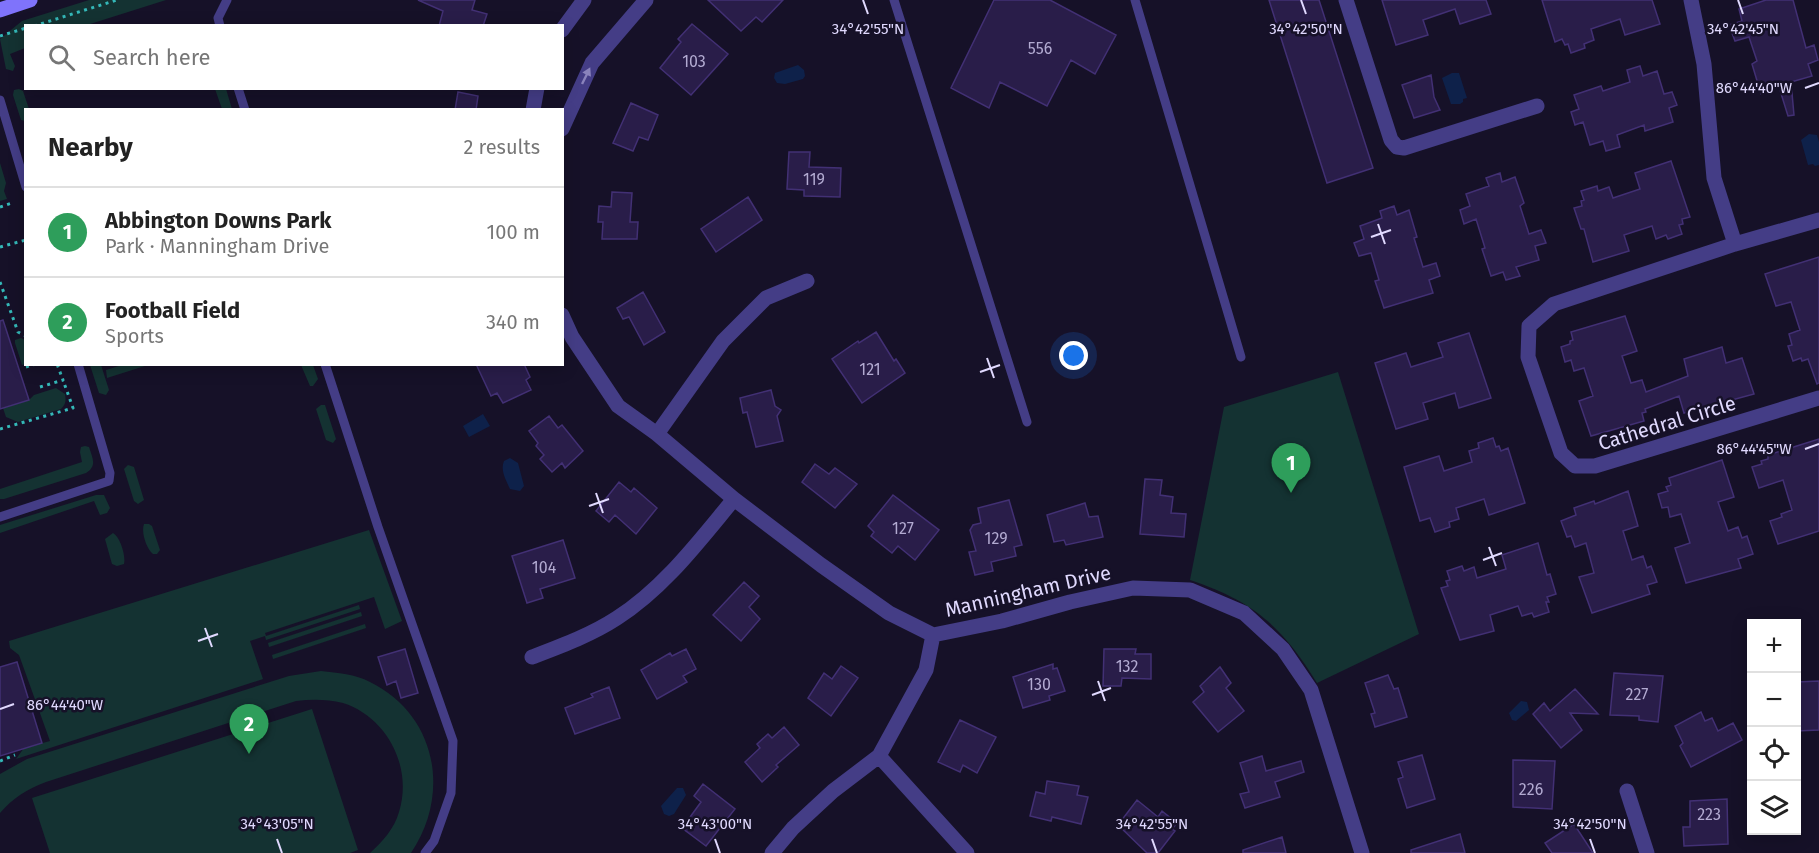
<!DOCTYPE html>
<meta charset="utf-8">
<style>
:root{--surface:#fff;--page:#f2f2f2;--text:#222;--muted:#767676;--line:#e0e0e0;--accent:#ea580c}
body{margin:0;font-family:"Fira Sans",sans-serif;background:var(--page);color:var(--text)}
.controls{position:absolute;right:18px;bottom:18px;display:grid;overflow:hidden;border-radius:0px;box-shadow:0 3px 15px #0003}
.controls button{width:54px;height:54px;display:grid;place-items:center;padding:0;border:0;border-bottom:2px solid var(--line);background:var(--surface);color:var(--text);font:30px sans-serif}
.you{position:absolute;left:1074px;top:356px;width:21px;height:21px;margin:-15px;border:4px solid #fff;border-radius:50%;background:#1a73e8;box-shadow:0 0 0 9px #1a73e833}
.badge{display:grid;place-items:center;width:39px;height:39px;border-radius:50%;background:var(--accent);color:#fff;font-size:20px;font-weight:700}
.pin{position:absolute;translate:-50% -50px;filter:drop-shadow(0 2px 3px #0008)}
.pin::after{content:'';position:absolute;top:32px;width:21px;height:18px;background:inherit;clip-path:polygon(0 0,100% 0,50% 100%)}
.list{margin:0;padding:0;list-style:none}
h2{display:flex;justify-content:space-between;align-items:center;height:78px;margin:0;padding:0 24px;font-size:26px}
h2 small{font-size:20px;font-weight:400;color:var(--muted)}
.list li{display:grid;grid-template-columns:39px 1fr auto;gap:18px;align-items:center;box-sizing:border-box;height:90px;padding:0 24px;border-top:2px solid var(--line)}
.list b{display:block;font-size:22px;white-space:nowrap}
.list p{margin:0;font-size:20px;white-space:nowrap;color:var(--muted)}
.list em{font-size:20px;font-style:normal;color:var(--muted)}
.icon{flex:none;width:33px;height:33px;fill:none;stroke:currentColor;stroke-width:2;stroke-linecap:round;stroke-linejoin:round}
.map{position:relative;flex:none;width:1819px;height:853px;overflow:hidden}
.search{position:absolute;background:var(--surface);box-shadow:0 3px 15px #0003;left:24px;top:24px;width:540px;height:66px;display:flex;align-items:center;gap:15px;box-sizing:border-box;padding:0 21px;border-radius:0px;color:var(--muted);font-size:22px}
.panel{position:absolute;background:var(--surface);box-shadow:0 3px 15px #0003;left:24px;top:108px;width:540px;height:258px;border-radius:0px}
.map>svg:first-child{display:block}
</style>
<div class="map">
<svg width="1819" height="853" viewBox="0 0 1819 853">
<rect width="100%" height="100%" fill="#161128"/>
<path fill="#143232" d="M89,0h77l-79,25 -61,1 -1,22 -15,6 5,12 -2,5 -7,-2 -6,-30 22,-18z
M19,89l4,2 6,18 -3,1 -1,11 -4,-1 -8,-25 1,-5z
M215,89h11l6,20h-10z
M0,163l6,20 -2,8 3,8 -7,2z
M21,338l4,2v24l-3,1 -7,-22v-3z
M125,364h23v1l-41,13 -1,-8z
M90,365h11l8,25 -3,5 -7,-2z
M301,365h12l5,14 -5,7h-3z
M1338,372l81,262 -102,49c-35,-57 -64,-82 -127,-103l34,-173z
M56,388l9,6c1,7 1,10 -4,15l-43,13 -12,-5 -3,-9 26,-8 5,-5z
M321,405h4l11,34 -3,4 -7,-3 -10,-31z
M85,446l4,1c4,12 8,19 -3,26l-82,26h-4v-10l82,-27 -2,-10 1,-5z
M128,465l6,2 10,33 -6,4 -4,-3 -10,-32z
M96,495h8l6,13 -3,5 -7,2 -6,-14 -94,32v-8z
M144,524h5l3,2 8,24 -3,4h-4c-7,-6 -12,-22 -9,-30z
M369,530l33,91 -17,8 -11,-32 -109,36 1,3 93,-31 1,4 -94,31 -1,-4 -15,5 13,38 -247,80 8,-11 26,-7 -31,-86 -9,-7 -1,-7z
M113,533c7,4 13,22 11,31l-7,2 -5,-2 -7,-25z
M361,612l1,4 -93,31 -1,-4z
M365,624l1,4 -93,31 -1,-4z
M321,671c17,2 34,3 49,11 67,33 81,112 41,171h-41c13,-12 24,-24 29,-41 14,-45 -12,-95 -56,-109 -16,-4 -31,-4 -47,-2l-250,81c-19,7 -33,16 -46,31v-39l27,-15 262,-83z
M312,709l46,141 -8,3h-300l-18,-55z"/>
<path fill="#0e214a" d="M798,65l6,5 1,6 -2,3 -18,5 -8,-1 -3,-5 1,-5z
M1452,73h7l8,25 -4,1v3l-3,2h-9l-9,-26z
M1809,134l8,1 2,7v23l-4,1 -2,-2 -5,1 -7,-25z
M483,414l7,12 -21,11 -6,-11z
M510,458l8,5 6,23 -4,5 -10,-2c-4,-9 -10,-19 -6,-28z
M1521,701l6,1 2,8 -13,11 -4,-1 -3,-7z
M677,788h6l3,7 -12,19 -5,2 -5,-2 -3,-8z"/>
<path fill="#291d49" stroke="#423074" stroke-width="1.5" d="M418,0h57l-3,10 15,4 -4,12h-44l4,-15z
M708,0h75l-21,22 -6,-5 -15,14z
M994,0h56l66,35 -21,39 -24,-14 -24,46 -47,-24 -11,26 -38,-20z
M1269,0h50l54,168 -46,15z
M1382,0h104l5,14 -31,10 -5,-15 -32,11 5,15 -32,10z
M1542,0h110l8,24 -35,11 -5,-16 -29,10 3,11 -10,4 1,4 -14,5 -3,-9 -3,1 -3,-6 -7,3z
M1766,0h27l13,48 8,-3 4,15 -10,4 4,12 -21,6 3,33 -6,1 -9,-29 -18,7 -9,-30 5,-3 -8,-24 -14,4 -6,-16 13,-4 -3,-12z
M692,24l36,30 -37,41 -31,-27 21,-26 -3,-3z
M1640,66l3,10 14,-5 7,23 8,-2 5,13 -8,3 4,14 -28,9 -1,-6 -27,10 3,12 -14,4 -3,-10 -13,4 -7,-23 -8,3 -4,-13 8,-3 -5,-14 27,-9 2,5 27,-9 -3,-12z
M1431,75l3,22 6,13 -26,8 -12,-33z
M458,92l20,4 -2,14h-21z
M631,103l27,12 -10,25 -9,-3 -6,14 -20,-8z
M789,152h21l-1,15 32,1 -1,29 -36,-1v-6l-17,-1z
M1671,161l19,56 -8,2 1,5 -4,1 3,9 -14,5 -2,-4 -10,4 -4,-13 -28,9 5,16 -36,11 -9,-33h-3l-7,-21 8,-2 -1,-5 3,-1 -3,-9 16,-5 1,5 11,-4 4,11 27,-9 -5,-16z
M1500,173l2,9 13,-5 9,26 -4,3 9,28 12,-4 5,13 -11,3 4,14 -23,7 4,9 -14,4 -3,-8 -12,4 -9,-27 3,-1 -9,-29 -12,5 -4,-14 10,-4 -4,-12 23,-8 -3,-8z
M612,192l20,1 -2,29h8l-1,17h-35l1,-17h-5l1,-16 12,1z
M748,197l14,23 -46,32 -15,-23z
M1394,206l3,9 12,-5 8,27 -3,1 9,29 13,-4 4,13 -11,4 4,13 -49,15 -9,-27 4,-1 -8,-27 -12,3 -5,-13 10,-4 -4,-13 22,-8 -2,-7z
M1819,257v126l-2,1 -9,-25 -6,2 -1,-3 -8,3 -5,-15 4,-1 -3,-11 11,-4 -9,-28 -15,4 -11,-32z
M643,292l22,40 -21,13 -15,-28 -6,2 -6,-11z
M1625,316l12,35 -15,5 9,27 11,-3 4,12 42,-16 -4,-17 38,-12 4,16 16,-5 12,36 -70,19 -5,-17 -34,13 1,3 -4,1 2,8 -53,15 -12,-35 14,-5 -9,-28 -10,3 -3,-11 -6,2 -4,-15 9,-3v-3l3,-1 -2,-8z
M3,320l26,80 -29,9v-88z
M876,332l18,29 2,-2 9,14 -43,30 -30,-44 26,-18 1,2z
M1469,333l22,65 -32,10 -4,-15 -32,10 5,16 -32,10 -21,-66 31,-10 5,14 32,-10 -5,-14z
M476,364h48l6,13 -4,3 5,10 -28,13 -6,-10 -6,3z
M771,390l4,16 6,4 -4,6 6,25 -27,6 -9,-35 -4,1 -3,-15z
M549,416l9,12 4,-3 21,26 -18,17 -3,-5 -10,9 -12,-13 4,-4 -8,-9 2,-3 -9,-12z
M1493,438l3,9 3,-1 2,5 7,-3 17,55 -36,12 -5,-16 -28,9 3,11 -10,3 1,5 -15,5 -5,-14 -10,3 -16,-54 35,-11 5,15 28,-9 -3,-11 10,-3 -1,-5z
M1819,439v92l-41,13 -8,-23 12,-4 -1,-3 11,-4 -9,-30 -24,8 -7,-21 10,-3 -1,-3 7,-2v-4z
M1722,460l12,37 -16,5 10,29 10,-4 4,11 5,-2 6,18 -15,5 3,9 -55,15 -11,-35 15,-5 -9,-29 -11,3 -2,-10 -6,1 -4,-14 10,-3 -2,-4 5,-2 -2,-7z
M815,464l14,10 6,-6 22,16 -22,24 -33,-26z
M1145,479l17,1 -2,15 13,2 -2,16 15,1 -2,23 -44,-3z
M619,482l12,10 3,-4 23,20 -21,26 -21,-19 -6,7 -13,-11z
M1628,491l10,35 -15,5 9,29 11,-4 4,12 4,-2 6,16 -10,3 3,9 -58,19 -13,-36 15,-4 -8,-30 -11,4 -4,-11 -4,1 -6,-16 15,-6 -2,-7 20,-7 1,3z
M893,495l46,35 -24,30 -17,-14 -6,7 -21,-17 3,-4 -6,-6z
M1009,500l13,45 -8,2 2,9 -25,6 2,9 -18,4 -6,-23 7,-1 -6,-21 3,-5 8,-2 -3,-15z
M1085,503l4,14 9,-1 5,21 -37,8 -2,-5 -10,2 -7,-27z
M563,540l12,38 -35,11 3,9 -16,5 -15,-47z
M1538,543l9,32 3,-1 6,20 -9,3 2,5h-3l3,10 -15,5 -2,-4 -10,3 -4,-10 -28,9 4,16 -34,9 -19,-52 7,-2 -2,-5 4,-1 -3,-9 15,-5 2,5 10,-4 3,11 29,-9 -4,-14z
M744,582l15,14 -10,11 11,12 -19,22 -28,-26z
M405,649l13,44 -17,5 -5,-17 -9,4 -9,-28z
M686,649l10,20 -13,7 4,6 -30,17 -16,-29 29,-17 2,3z
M1104,649h32l-1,5h16v25l-29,-1 -1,8h-18z
M17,662l25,81 -42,13v-89z
M1053,664v5l4,-1 8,23 -16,5 1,4 -27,8 -10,-31z
M841,666l17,12 -27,38 -23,-18 16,-25 8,6z
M1220,667l11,16 -5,5 18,23 -26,21 -25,-30 11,-10 -4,-6z
M1614,673l49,3 -5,46 -19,-2v-4l-29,-1z
M1388,675l6,14 4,-1 9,29 -32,10 -4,-13 4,-1 -10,-30z
M1819,681v49l-22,1v-49z
M609,687l11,31 -45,16 -10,-26 28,-11 -2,-3z
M1575,689l23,25 -28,-1 12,17 -21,18 -28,-34 11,-11 6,8z
M1701,712l4,9 7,-3 6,13 15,-8 9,17 -51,27 -11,-21 3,-3 -8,-17z
M960,720l36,17 -19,36 -14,-8 -3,7 -22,-10z
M784,727l15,18 -23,20 2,2 -16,15 -17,-20 15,-14 -3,-4 11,-10 4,4z
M1422,755l13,44 -28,9 -9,-29 5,-2 -5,-15z
M1262,756l4,15 35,-10 3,11 -29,10 5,15 -35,11 -5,-14 9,-2 -9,-29z
M1513,760l42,1 -3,48 -39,-2z
M1047,781l32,5 -2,9 11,2 -7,27 -29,-7 -1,4 -21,-5 6,-24 9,2z
M703,784l32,25 -29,37 -24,-18 19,-26 -7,-6z
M1727,799l1,45 -44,2 -1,-19h7v-26z
M1137,800l21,17 4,-6 15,12 -5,6 3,2 -17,22h-11l-29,-28z
M1574,824l19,29h-41l-7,-10z
M1460,834l5,19h-54v-3z
M1282,837l4,16h-43v-3z"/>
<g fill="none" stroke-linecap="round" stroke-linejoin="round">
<path stroke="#34b8b8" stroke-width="3" stroke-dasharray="3 4.5" stroke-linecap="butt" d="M34,26l83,-26
M0,36l26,-8
M0,207l12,-4
M0,247l26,-7
M0,282l18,50 8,4
M26,367l10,-3
M40,387l23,-7 -6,-16
M0,429l73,-21 -10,-28
M0,761l15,-6"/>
<path stroke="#443d86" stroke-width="9" d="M894,0l133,422
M1135,0l106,357
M220,26l-2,-8 9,-18
M238,88l7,22
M0,100l26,87
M325,364l53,163 75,214 -2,52 -17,48 -9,12
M0,517l109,-36 1,-8 -32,-109"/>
<path stroke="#443d86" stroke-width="15" d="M1346,0l45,140 6,7 7,1 133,-42
M1691,0l13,64 10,114 21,66
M562,30l22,-30
M533,110l4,-22
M562,129l30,-66 54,-63
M1819,220l-84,24 -181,60 -25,22 -1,31 33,96 14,13h20l224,-68
M562,315l10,22 46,69 39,28 77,65 87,66 68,48 44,22 69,-14 68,-19 63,-14 57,2 54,23 39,36 28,41 51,163
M657,434l66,-93 43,-43 41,-17
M532,657c29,-11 59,-22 85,-39 47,-30 82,-77 117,-119
M879,756l88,97
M1627,791l20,62
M772,853l21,-25 40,-37 46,-35 47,-86 7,-35"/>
<path stroke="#7f73fb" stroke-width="15" d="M0,10l30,-10"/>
</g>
<defs><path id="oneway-solid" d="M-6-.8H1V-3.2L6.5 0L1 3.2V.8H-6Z" transform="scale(1.5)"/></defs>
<use fill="#8a83bc" href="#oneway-solid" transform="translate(586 76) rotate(-64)"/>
<path fill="none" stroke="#e0d9fe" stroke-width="2" d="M863,0l5,14M1301,0l5,14M1738,0l5,14M1805,88l14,-5M1378,224l7,20M1371,237l20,-7M987,358l7,20M980,372l20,-7M1805,449l14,-5M596,493l7,20M589,506l20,-7M1489,547l7,19M1483,560l19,-7M205,628l7,19M198,641l20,-7M1098,681l7,20M1092,695l19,-7M0,709l14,-5M277,839l5,14M715,839l5,14M1152,839l5,14M1590,839l5,14"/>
<g text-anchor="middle" stroke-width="5" stroke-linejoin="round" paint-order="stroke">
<g font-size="16" fill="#b2aad1">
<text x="1040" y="54">556</text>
<text x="694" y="67">103</text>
<text x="814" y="185">119</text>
<text x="870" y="375">121</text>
<text x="903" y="534">127</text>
<text x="996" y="544">129</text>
<text x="544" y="573">104</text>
<text x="1127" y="672">132</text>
<text x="1039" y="690">130</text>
<text x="1637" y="700">227</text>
<text x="1531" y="795">226</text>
<text x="1709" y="820">223</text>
</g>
<g font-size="20" fill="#e0d9fe" stroke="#161128">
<text transform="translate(1667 423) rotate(-17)" y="7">Cathedral Circle</text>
<text transform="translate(1028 591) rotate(-13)" y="7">Manningham Drive</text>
</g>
</g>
<g font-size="15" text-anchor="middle" fill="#e0d9fe" stroke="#161128" stroke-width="5" stroke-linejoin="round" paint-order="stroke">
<text x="868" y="34">34°42'55"N</text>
<text x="1306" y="34">34°42'50"N</text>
<text x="1743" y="34">34°42'45"N</text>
<text x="1754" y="93">86°44'40"W</text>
<text x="1754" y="454">86°44'45"W</text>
<text x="65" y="710">86°44'40"W</text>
<text x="277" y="829">34°43'05"N</text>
<text x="715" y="829">34°43'00"N</text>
<text x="1152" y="829">34°42'55"N</text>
<text x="1590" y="829">34°42'50"N</text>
</g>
</svg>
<div class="controls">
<button>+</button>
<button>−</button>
<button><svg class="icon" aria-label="locate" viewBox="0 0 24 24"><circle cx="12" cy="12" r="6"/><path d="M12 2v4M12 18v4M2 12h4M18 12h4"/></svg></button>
<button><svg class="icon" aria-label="layers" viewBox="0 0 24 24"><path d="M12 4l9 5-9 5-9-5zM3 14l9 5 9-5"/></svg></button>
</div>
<div class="you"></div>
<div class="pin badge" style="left:1291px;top:493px;background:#2e9e5b">1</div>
<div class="pin badge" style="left:249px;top:754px;background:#2e9e5b">2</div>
<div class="search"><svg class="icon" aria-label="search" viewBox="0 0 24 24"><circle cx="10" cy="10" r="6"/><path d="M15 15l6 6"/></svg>Search here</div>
<section class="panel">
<h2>Nearby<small>2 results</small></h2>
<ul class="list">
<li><span class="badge" style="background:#2e9e5b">1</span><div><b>Abbington Downs Park</b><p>Park · Manningham Drive</p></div><em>100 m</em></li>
<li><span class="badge" style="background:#2e9e5b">2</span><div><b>Football Field</b><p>Sports</p></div><em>340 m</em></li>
</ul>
</section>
</div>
